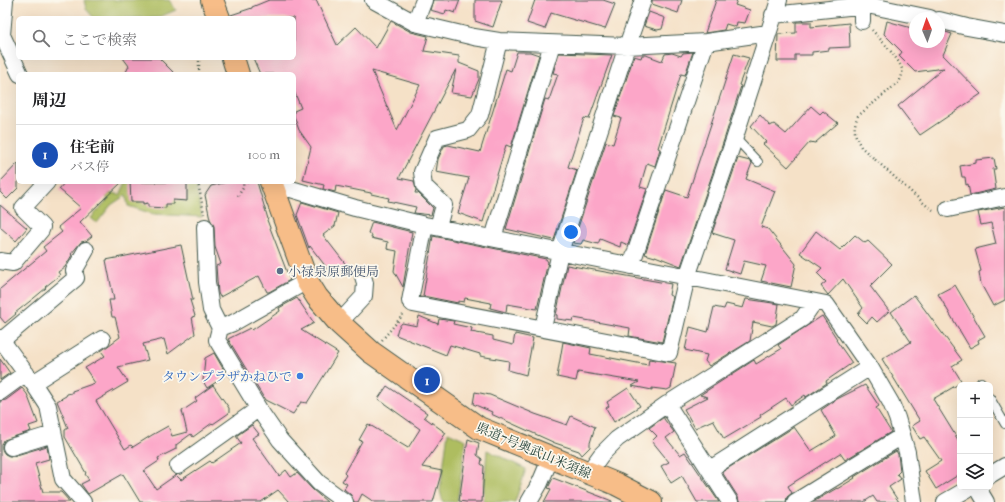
<!DOCTYPE html>
<html lang="ja">
<meta charset="utf-8">
<style>
:root{--surface:#fff;--page:#f6f6f6;--text:#202124;--muted:#757577;--line:#e0e0e0;--accent:#1a73e8}
body{margin:0;font-family:"IM FELL French Canon","Noto Serif JP",serif;background:var(--page);color:var(--text)}
.controls{position:absolute;right:12px;bottom:12px;display:grid;overflow:hidden;border-radius:6px;box-shadow:0 4px 16px #0002}
.controls button{width:36px;height:36px;display:grid;place-items:center;padding:0;border:0;border-bottom:1px solid var(--line);background:var(--surface);color:var(--text);font:20px sans-serif}
.compass{position:absolute;left:909px;top:12px;width:36px;height:36px;border-radius:50%;background:var(--surface);box-shadow:0 4px 16px #0002;rotate:358deg}
.you{position:absolute;left:571px;top:232px;width:14px;height:14px;margin:-10px;border:3px solid #fff;border-radius:50%;background:#1a73e8;box-shadow:0 0 0 6px #1a73e833}
.badge{display:grid;place-items:center;width:26px;height:26px;border-radius:50%;background:var(--accent);color:#fff;font-size:13px;font-weight:700}
.pin{position:absolute;translate:-50% -50%;border:2px solid #fff;box-shadow:0 1px 4px #0006}
.list{margin:0;padding:0;list-style:none}
h2{display:flex;justify-content:space-between;align-items:center;height:52px;margin:0;padding:0 16px;font-size:17px}
h2 small{font-size:13px;font-weight:400;color:var(--muted)}
.list li{display:grid;grid-template-columns:26px 1fr auto;gap:12px;align-items:center;box-sizing:border-box;height:60px;padding:0 16px;border-top:1px solid var(--line)}
.list b{display:block;font-size:15px;white-space:nowrap}
.list p{margin:0;font-size:13px;white-space:nowrap;color:var(--muted)}
.list em{font-size:13px;font-style:normal;color:var(--muted)}
.icon{flex:none;width:22px;height:22px;fill:none;stroke:currentColor;stroke-width:2;stroke-linecap:round;stroke-linejoin:round}
.map{position:relative;flex:none;width:1005px;height:502px;overflow:hidden}
.search{position:absolute;background:var(--surface);box-shadow:0 4px 16px #0002;left:16px;top:16px;width:280px;height:44px;display:flex;align-items:center;gap:10px;box-sizing:border-box;padding:0 14px;border-radius:6px;color:var(--muted);font-size:15px}
.panel{position:absolute;background:var(--surface);box-shadow:0 4px 16px #0002;left:16px;top:72px;width:280px;height:112px;border-radius:6px}
.map>svg:first-child{display:block}
</style>
<div class="map">
<svg width="1005" height="502" viewBox="0 0 1005 502">
<rect width="100%" height="100%" fill="#fbf7ec"/>
<filter id="ink" filterUnits="userSpaceOnUse"><feTurbulence type="fractalNoise" baseFrequency=".025" numOctaves="2"/><feDisplacementMap in="SourceGraphic" scale="8" xChannelSelector="R" yChannelSelector="G"/><feConvolveMatrix kernelMatrix="1 2 1 2 8 2 1 2 1" color-interpolation-filters="sRGB"/></filter>
<filter id="wash" filterUnits="userSpaceOnUse"><feTurbulence type="fractalNoise" baseFrequency=".012" numOctaves="4" result="noise"/><feDisplacementMap in="SourceGraphic" scale="16" xChannelSelector="R" yChannelSelector="G"/><feGaussianBlur stdDeviation="0.9" result="paint"/><feColorMatrix in="noise" values="0 0 0 0 0 0 0 0 0 0 0 0 0 0 0 0 0 1.4 0 .05"/><feComposite in="paint" operator="in"/></filter>
<g filter="url(#wash)">
<rect width="100%" height="100%" fill="#f5e1c7"/>
<path fill="#aebd60" stroke="#667d4a" d="M84,0h85l7,10 -19,8h-63l-8,-9z
M126,182h69l7,35 -49,-3 -25,-8 -2,-11 -15,10 -14,18 -6,-5 17,-19 -4,-4 10,-2 6,2z
M448,432l18,8 -9,62h-14l-3,-11z
M487,450l39,19 -11,33h-32z"/>
<g id="blocks">
<path fill="#fca6c8" fill-rule="evenodd" d="M269,0h47l21,45 19,-18 20,21 15,-27 20,11 17,4 -4,15 35,5v7l20,8v8l-7,17 -21,-3 5,-24 -57,109 15,3 2,9 -1,3h3l15,15 -2,7 -17,-2 2,-6 -28,-6 1,-3 -18,-4v-1l-35,-7 -1,6 -12,-3 1,-4 -21,-5 8,-33 -12,-17 -5,-14v-5l7,-3 -7,-17v-17h-34l-7,-16h41v-40h-63v-3l21,-7v-1zM372,71l48,14 -23,45z
M433,0h27l-5,13 -9,-3 -1,4 -15,-4z
M475,0h27l-9,27 -18,-6z
M535,0h68l12,4 -10,25 -54,-16 -6,16 -18,-6z
M652,0h30l-4,13 -26,-9z
M716,0h21l-2,5 15,5 -5,13 -8,-1 -1,5 -10,-3 -2,6 -19,3z
M649,12l16,6 -3,11 -5,1 -13,-4z
M887,21l28,8v13h24v-12l13,4 -9,21 38,39 -61,41 -22,-29 46,-38 -29,4 -16,-16 3,-4 -18,-18z
M796,22h15v5l38,-4 1,24 -21,1v2l-17,2v3h-17v6h-18l1,-27 18,-1z
M517,52h13l9,3 -28,92 -5,-2 -23,77 -25,-9 11,-35 -33,-6 2,-13 6,-13 4,-1 32,7 26,-83 5,2z
M693,52l-8,23 -4,-1 -23,74 2,1 -5,17 -8,-3 -7,24 7,2 -19,56 -7,-3 -1,5 -20,-8 -2,5 -15,-4 -2,4 -8,-1 33,-101 7,2 8,-26 -7,-2 20,-60 7,2 1,-3h4l16,6 3,-7 7,-1 9,3 2,-3z
M559,53l53,2 -23,64 -5,-1 -16,49 9,3 -23,70 -48,-11 39,-130 4,1 9,-26 -5,-1z
M734,54l15,4 -10,27 2,1 -16,51 -44,129 -26,-10v1l-10,-3 21,-64 21,7z
M123,58h36l16,16h-50l4,-8z
M811,106l9,8 3,-3 15,12 -23,20 -5,-1 -22,25 -25,-23 3,-2 -15,-16 9,-11 10,11 4,-2 12,10z
M738,158l12,3 2,2 -6,16 29,12 -14,36 7,2 28,35 -5,23 -30,-6 5,-15 -22,-5 -4,13 -15,-5 9,-29 -22,-7z
M994,158l2,11h-3l3,20 -26,6 -2,-11 -2,1 -1,-8h-3l-2,-11 16,-3v-3z
M18,163v25l-11,11 -7,-7v-10z
M65,182h57l-42,40 12,14 -6,5 -5,1 -10,12 1,1 -7,12 -7,5 2,3 -15,12 1,1 -12,10 -19,15 1,1 -11,9 -5,-6v-28l46,-38 -3,-4 19,-15 -4,-5 23,-19 -22,-19z
M130,182h57v19l-14,-1v4h-7v4l-18,-1v-4l-5,1v-2h-12z
M227,182h30l11,37 -1,1 23,60 -21,12h-2l-8,-16 -39,21 -2,-4 -2,-27 5,-2 -6,-17 -1,-21 -4,-7 -5,-24 6,-9z
M302,202l36,11 -3,13 -12,9 24,31 -14,10 -23,-30 -1,2 -12,-33z
M0,205l27,23 -11,13 -16,-14z
M1005,207v93l-12,6 -12,-22 -2,-12 2,-1 -6,-22 21,-5 -5,-21 -10,2 -3,-13z
M372,222l40,10 -9,55 -9,-16 3,-20 -10,-2 1,-7 -17,-4 1,-3 -4,-2z
M816,231l24,19 15,-15 10,8 3,-2 24,23 -22,22 19,25 -12,11 -5,-5 -5,6 -9,-9 5,-6 -20,-29 -15,16 -7,-9 5,-4 -9,-9 5,-5 -22,-15z
M433,236l113,23 2,3 -11,47 -30,-5 -1,8 -16,-4 1,-5 -26,-5 -1,4 -6,-1v2l-35,-7z
M181,245l12,55h-3l5,16 -3,1 3,17 -27,20 -4,-15 -21,5 5,16 -30,7 10,15 -32,19 29,48 6,-4 2,2 19,-12 16,-9 4,10 15,-4 -5,-21 15,-10 -2,-3 18,-13 16,23v5l-16,11 -1,-1 -19,14 -2,-3 -15,11v4l-18,9 1,3 -15,10 12,18 20,-14 5,5 29,-19 2,2 29,-20 -5,-7 16,-11 7,9 -7,4 27,38 7,-6 5,7 6,-4 15,16 15,13h-38l-11,-12 -17,12h-121l-17,-28 -35,20 -7,-10 8,-4 -4,-6 1,-1 -21,-36v-7l3,-2 -11,-27 9,-5 1,-2 5,-1v-2l23,-8 -10,-15 20,-12 -4,-5 19,-14 -5,-20h-3l-3,-17h5l-8,-40z
M567,265l104,19 -2,11 4,2 -11,45 -33,-6 1,-8 -56,-10 -1,3 -16,-2v-4h-1z
M955,285l30,51 -7,4 1,3 -9,5 -32,-54z
M914,295l48,65 -10,6 10,16 -29,17 27,44v31l-24,15 -11,-18 16,-10 -17,-24 -4,2 -8,-13 8,-5 -38,-62 29,-17 -20,-30z
M297,298l17,25 -13,7 37,23 -31,50 -6,-1 -8,12 -28,-14 -37,-61 22,-11 2,2 28,-19 -1,-3z
M746,299l33,5 -3,20 -4,2 -19,-4 -3,19 -41,25 -4,-5 2,-6 -22,-5 5,-23 18,5 6,-25 10,2 2,-5 17,4z
M419,316l19,8 1,-5 15,2 -1,3 19,4 -1,4 22,4v4l20,5 2,-11 18,4 -7,37 -18,-5 1,-9 -29,-5v-2l-30,-9 -4,10 -50,-20 2,-7 4,-5 15,3z
M822,316l15,23 -1,1 16,23 -26,18 1,2 -21,14 -1,-2 -14,10 -5,-7 -26,17 1,2 -37,22 -11,-19 -18,8 -11,-19 24,-12 -8,-2 54,-35 2,4 25,-15 -3,-4z
M563,342l28,6 -1,6 58,11 1,-6 27,4 -5,25 -4,2 -15,-2v2l-20,-4 7,-4 -61,-10 -2,9 -19,-4z
M214,353l11,19 -3,2 2,3 -17,11 -4,-7 2,-23z
M0,359l10,14 -10,7z
M865,385l14,21 -3,2 15,24 -46,28 -5,-7 -52,33 4,7 -5,4 -1,5h-47l-1,-5 -16,-25 72,-45 17,24 25,-15 -15,-26 16,-11z
M387,386l40,27 -3,4 22,16 -24,34 20,4 -9,31h-59l-12,-8 -4,8h-4l-3,-7 -7,-6 3,-5 -5,-3 4,-6 -2,-2 18,-32 -3,-1 9,-16 40,24 12,-19 -42,-30z
M22,388l5,6 11,29 -9,3 2,5 -27,9 -2,5v5l3,4 4,2h4l34,-10 2,13 -14,4 8,29h18l9,10h-70v-101l6,-1z
M628,388l12,18 -26,16 -8,-14 3,-2 -2,-4z
M475,392l15,3 45,19 32,11 4,-9 24,11 -5,16v4l-8,8 -3,-4 -24,-8 -64,-29 1,-2 -19,-8z
M664,417v2l10,13 -8,6 14,17 5,-3 34,50h-22l-15,-26 -11,7 -10,-17 8,-4 -17,-21 5,-5 -8,-8z
M468,439l11,4 -2,12 5,4 -1,5 3,2 -2,36h-16l-7,-1z
M896,451l2,3 2,17 -3,3 4,5 -12,8 10,15h-22l-4,-6 -9,6h-51l24,-14v1l18,-11 -1,-1z
M553,478l59,23v1h-68l7,-13 -3,-1z"/>
</g>
</g>
<g filter="url(#ink)">
<use href="#blocks" fill-opacity="0" stroke="#3f564a" stroke-width="1"/>
<g fill="none" stroke-linecap="round" stroke-linejoin="round">
<defs>
<path id="service" d="M734,140l5,2 19,20
M981,382l2,3
M990,398l15,26"/>
<path id="minor" d="M5,0l-3,35 18,39
M373,0l42,23 59,14 25,4 128,5 79,-4 62,-9
M862,5v16
M773,15l94,-10 63,13
M939,20l28,7 38,7
M415,23l9,-23
M273,189h18l64,19 70,17 401,79 44,63 21,36 6,15 10,34 7,50
M948,209l57,-12
M425,225l-15,76 3,3 256,49 18,-76 47,-137 45,-140
M205,227l2,55 4,28 9,18
M438,227l6,-22 -20,-19 -2,-14 15,-34 31,-8 12,-15 19,-74
M493,238l59,-194
M0,261l13,2 28,-33 1,-3 -19,-19 24,-26
M631,266l75,-224
M307,281l-74,42 -13,5 -3,12 43,71 20,29 39,43 26,19
M339,323l25,-27 1,-13 -3,-10
M543,328l17,-76 67,-206 16,-46
M0,338l33,45 15,23 15,73 20,23
M2,340l74,-62 -2,-7 12,-21
M33,383l69,-44
M0,392l26,-19
M672,401l131,-83 11,-16
M11,447l42,-13
M178,466l80,-57
M710,469l160,-102
M588,473l13,-18 16,-16 50,-35 63,98
M990,475l15,-9
M977,487l9,15
M529,502l11,-19 11,-26
M795,502l107,-66
M945,502l26,-15"/>
<path id="primary" d="M212,0l7,18
M233,58l5,16
M271,182l36,99 10,16 22,26 32,29 108,76 137,56 35,18"/>
</defs>
<use href="#service" stroke="#3f564a" stroke-width="10"/>
<use href="#minor" stroke="#3f564a" stroke-width="18"/>
<use href="#primary" stroke="#3f564a" stroke-width="24"/>
<path stroke="#3f564a" stroke-width="2.5" stroke-dasharray="1 3" stroke-linecap="butt" d="M872,30c8,9 27,29 30,39 1,5 -1,9 -3,13l-41,34c-6,13 -3,20 3,31l66,59 6,4
M199,74v-16
M198,182l6,32
M238,196l5,-8 1,-6
M382,340l21,-25"/>
<use href="#service" stroke="#fff" stroke-width="8"/>
<use href="#minor" stroke="#fff" stroke-width="16"/>
<use href="#primary" stroke="#f7bd88" stroke-width="22"/>
</g>
</g>
<circle fill="#5c6f8a" stroke="#fbf7ec" stroke-width="1.5" cx="280" cy="271" r="4"/>
<circle fill="#3f7fe0" stroke="#fbf7ec" stroke-width="1.5" cx="300" cy="376" r="4"/>
<g text-anchor="middle" stroke-width="3.5" stroke-linejoin="round" paint-order="stroke">
<g font-size="13" fill="#4e5e75" stroke="#fbf7ec" text-anchor="start">
<text x="288" y="276">小禄泉原郵便局</text>
</g>
<g font-size="13" fill="#366cbe" stroke="#fbf7ec" text-anchor="end">
<text x="292" y="381">タウンプラザかねひで</text>
</g>
<g font-size="13" fill="#1f3d34" stroke="#fbf7ec">
<text transform="translate(534 450) rotate(23)" y="5">県道7号奥武山米須線</text>
</g>
</g>
</svg>
<div class="controls">
<button>+</button>
<button>−</button>
<button><svg class="icon" aria-label="layers" viewBox="0 0 24 24"><path d="M12 4l9 5-9 5-9-5zM3 14l9 5 9-5"/></svg></button>
</div>
<svg class="compass" viewBox="-18 -18 36 36"><path d="M0-13l5 13h-10z" fill="#e53935"/><path d="M0 13l5-13h-10z" fill="#757577"/></svg>
<div class="you"></div>
<div class="pin badge" style="left:427px;top:380px;background:#1a4fb4">1</div>
<div class="search"><svg class="icon" aria-label="search" viewBox="0 0 24 24"><circle cx="10" cy="10" r="6"/><path d="M15 15l6 6"/></svg>ここで検索</div>
<section class="panel">
<h2>周辺<small></small></h2>
<ul class="list">
<li><span class="badge" style="background:#1a4fb4">1</span><div><b>住宅前</b><p>バス停</p></div><em>100 m</em></li>
</ul>
</section>
</div>
